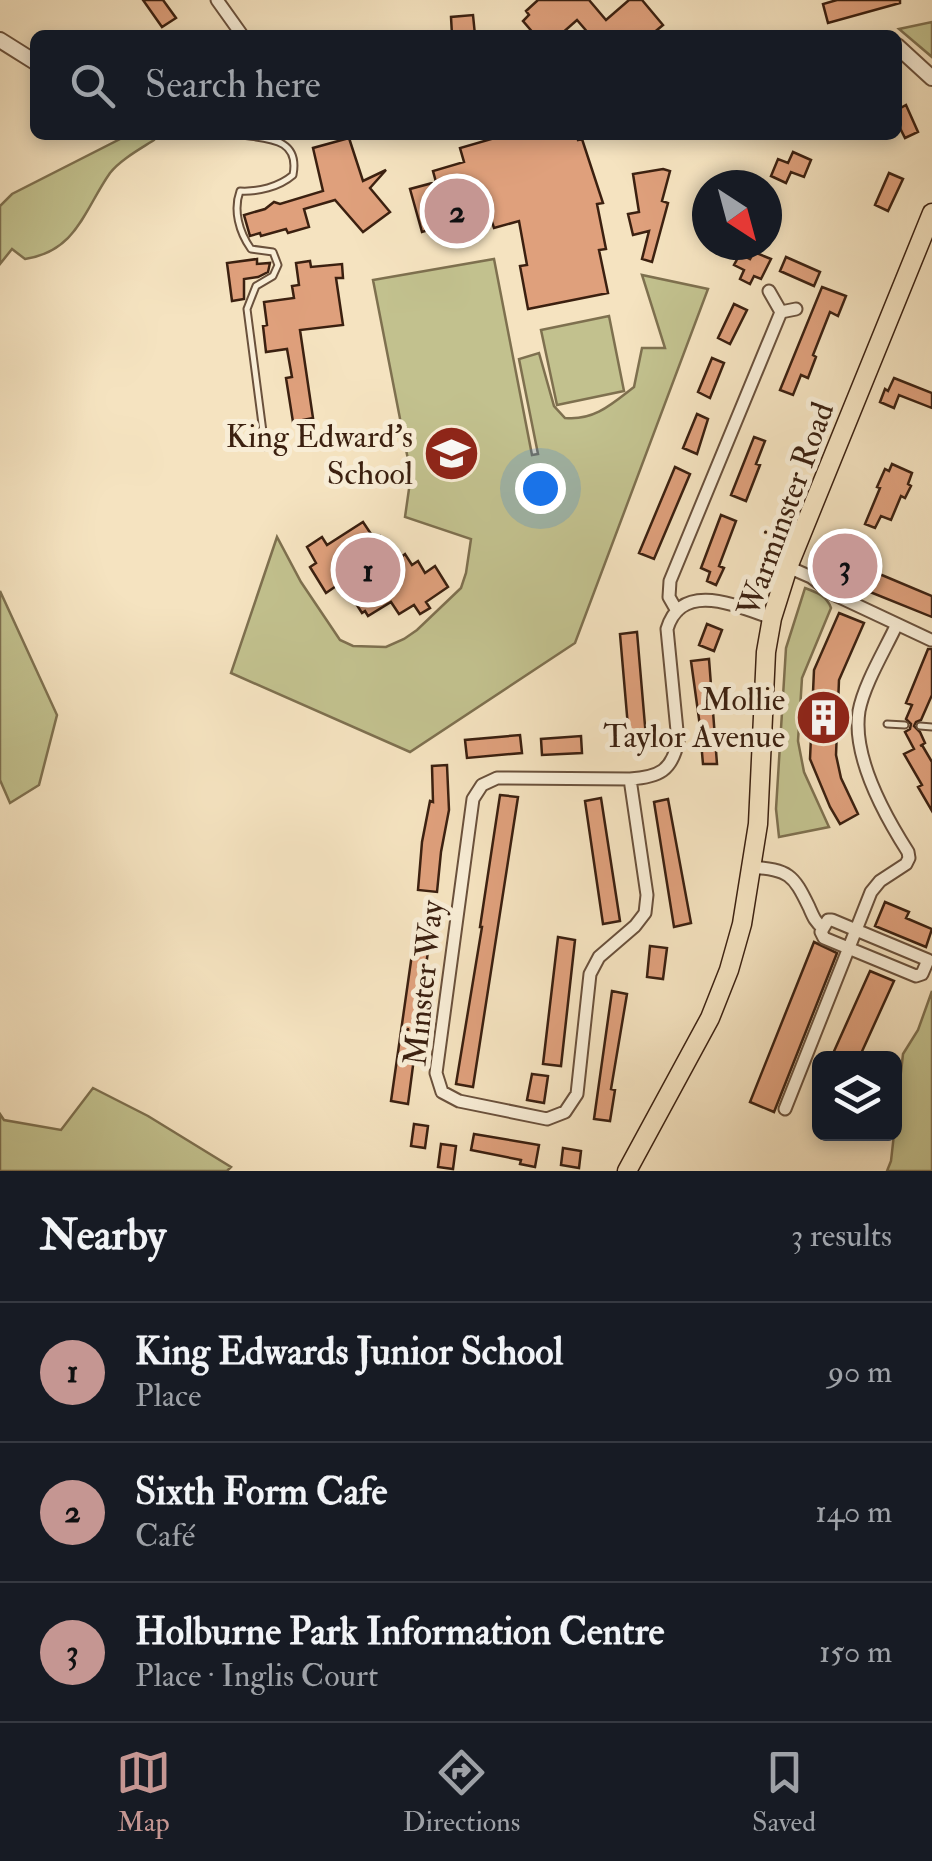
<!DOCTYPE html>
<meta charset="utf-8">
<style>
:root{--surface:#171b24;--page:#20242c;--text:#f1f3f6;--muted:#9ea1a6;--line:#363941;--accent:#c59692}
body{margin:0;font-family:"IM FELL Double Pica",serif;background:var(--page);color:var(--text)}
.controls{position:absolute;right:30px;bottom:30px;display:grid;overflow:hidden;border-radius:15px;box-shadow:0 5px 15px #0003}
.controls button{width:90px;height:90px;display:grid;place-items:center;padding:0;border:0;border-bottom:2px solid var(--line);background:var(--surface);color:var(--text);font:50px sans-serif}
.compass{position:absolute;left:692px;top:170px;width:90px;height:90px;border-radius:50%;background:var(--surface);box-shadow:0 5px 15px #0003;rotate:144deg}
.you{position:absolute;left:540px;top:488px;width:35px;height:35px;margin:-25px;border:8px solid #fff;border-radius:50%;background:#1a73e8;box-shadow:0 0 0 15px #1a73e833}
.badge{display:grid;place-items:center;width:65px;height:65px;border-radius:50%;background:var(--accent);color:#111;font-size:32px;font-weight:700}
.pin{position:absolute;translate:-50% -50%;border:5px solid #fff;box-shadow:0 2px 10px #0006}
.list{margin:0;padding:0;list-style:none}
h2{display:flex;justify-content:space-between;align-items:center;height:130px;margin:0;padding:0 40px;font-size:42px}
h2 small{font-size:32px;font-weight:400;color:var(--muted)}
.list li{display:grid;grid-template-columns:65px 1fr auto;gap:30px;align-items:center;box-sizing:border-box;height:140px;padding:0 40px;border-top:2px solid var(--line)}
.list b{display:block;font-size:38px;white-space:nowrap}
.list p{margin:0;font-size:32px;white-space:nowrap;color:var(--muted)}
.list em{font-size:32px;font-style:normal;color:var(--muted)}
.icon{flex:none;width:55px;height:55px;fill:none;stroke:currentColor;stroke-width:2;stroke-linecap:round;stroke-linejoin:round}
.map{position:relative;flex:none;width:932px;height:1171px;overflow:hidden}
.search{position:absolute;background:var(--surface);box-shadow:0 5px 15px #0003;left:30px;right:30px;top:30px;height:110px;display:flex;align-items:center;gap:25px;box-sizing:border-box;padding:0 35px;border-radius:15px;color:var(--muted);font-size:38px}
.sheet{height:550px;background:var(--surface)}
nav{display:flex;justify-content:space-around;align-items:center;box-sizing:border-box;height:140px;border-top:2px solid var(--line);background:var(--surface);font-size:28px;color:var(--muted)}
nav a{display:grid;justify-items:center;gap:5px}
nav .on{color:var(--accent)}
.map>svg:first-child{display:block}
</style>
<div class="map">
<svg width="932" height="1171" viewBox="0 0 932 1171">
<rect width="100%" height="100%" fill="#f5e3c0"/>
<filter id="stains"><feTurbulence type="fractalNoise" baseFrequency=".002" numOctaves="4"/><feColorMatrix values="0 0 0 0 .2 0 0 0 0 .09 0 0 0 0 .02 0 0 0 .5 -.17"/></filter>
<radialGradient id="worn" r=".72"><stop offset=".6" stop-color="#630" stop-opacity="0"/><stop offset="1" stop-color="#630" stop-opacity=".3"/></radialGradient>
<path fill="#c2c18e" stroke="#7e704f" stroke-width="2.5" d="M932,22v35l-33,-28z
M120,135h37l-3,5c-14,9 -34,20 -44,33 -26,37 -33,78 -85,86l-13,-10 -12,15v-58l12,-12 108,-55z
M494,259l38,196 6,-1 -19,-95 20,-6 15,53 11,12c29,3 47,-14 69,-31l8,-39h23l-23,-73 66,14 -133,354 -165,109 -179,-79 46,-136 24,45 39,58 13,6 33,1 18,-8 13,-9 44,-42 5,-15 5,-34 -66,-22 6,-42 -38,-195z
M609,316l15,75 -67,14 -16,-75z
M805,588c11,4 22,8 26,20l-29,70 -4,63 6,31 25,55 -50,10 -3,-28 10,-161z
M0,591l57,124 -18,70 -29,18 -10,-23z
M932,991v180h-45l4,-10 12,-107 15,-24z
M93,1088l55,28 83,51 -4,4h-227v-57l4,6 57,10z"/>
<path fill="#dfa07c" stroke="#3b2010" stroke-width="2.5" d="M143,0h20l13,18 -14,9z
M538,0h51l17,20 23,-20h13l21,25 -12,10h-61l-13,-15 -17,15h-25l-12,-14 6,-6 -3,-4z
M837,0h63v3l-72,20 -5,-19z
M473,15l2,20h-23l-1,-18z
M906,105l12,27 -13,6 -8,-16v-12z
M505,135h71l2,5 4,-1 21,64 -6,1 9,45 -7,1 9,43 -80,16 -8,-43 7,-1 -8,-44 -25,7 -3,-9 -47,13 -2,-6 -20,6 -12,-43 26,-7 -3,-11 31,-9 -4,-14z
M349,138l14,43 23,-11 -16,18 20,24 -27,20 -28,-32 -31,9 5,18 -21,6 -2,-4 -25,7 -1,-3 -10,3 -6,-21 21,-6 9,-7 6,2 43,-13 -10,-43z
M793,152l18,8 -7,17 -13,-5 -5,11 -15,-7 7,-17 10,4z
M663,169l7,2 -8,30 6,2 -16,59 -10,-3 7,-28 -16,4 -5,-21 11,-2 -6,-38z
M889,173l14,6 -15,32 -13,-6z
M754,252l17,7 -10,20 -7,-3 -4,8 -10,-5 4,-9 -10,-5 6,-11 10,5z
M786,257l34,15 -6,14 -34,-15z
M257,259v5l13,-1 -2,9 -10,5 -14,2v20l-12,2 -5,-38z
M310,261l1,6 31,-3 1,14h-7l7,47 -43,5 13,88 -20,4 -7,-44 6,-1 -5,-28 -21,3 -3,-26 4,-1 -3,-23 30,-4 -2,-12 7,-1 -3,-22z
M822,287l24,9 -8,20 -8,-4 -17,43 3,2 -8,21 -7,-3 -8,20 -13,-5z
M734,304l13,6 -17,34 -12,-6z
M712,358l12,5 -14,35 -12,-6z
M894,378l38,15v15l-33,-13 -5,13 -14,-6 5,-13 3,2z
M697,414l11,5 -11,35 -14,-6z
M754,437l11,4 -9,23 4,1 -14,36 -15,-6z
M892,464l20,9 -4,11 3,2 -6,12 -4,-2 -10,24 -10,-4 -6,12 -10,-4 15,-36 -3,-1 8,-18 4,2z
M675,467l15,7 -36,85 -15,-6z
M721,515l15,6 -17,45 5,2 -8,17 -9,-4 3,-9 -9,-4z
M363,522l12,18 5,-4 9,14 4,-3 7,11 5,-4 7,11 6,-4 7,12 10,-7 13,21 -22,15 4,6 -10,6 -6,-9 -15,9 -8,-12 -23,14 -3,-5 -3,2 -20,-31 -16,11 -16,-26 6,-4 -9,-16 15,-10 5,8z
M844,541l27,11 -6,15 -8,-3 -10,26 -18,-11z
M877,573l55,23v21l-62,-25z
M839,613l25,10 -25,57 -3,75 5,23 17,36 -18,10 -10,-17 -20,-48 4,-89z
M707,624l15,6 -8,21 -15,-6z
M637,632l10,117 -17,1 -10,-116z
M928,649h4v46l-11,25 -5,2 -2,4 6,6 5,11 -5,3 2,-1 10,17v49l-14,-24 4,-2 -18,-31 10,-5 -9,-17 5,-3 1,-5 -5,-5 6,-14 -6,-2z
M709,659l8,105h-14l-4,-45 -8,-58z
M520,735l2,18 -55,5 -2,-18z
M581,736l1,17 -40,2 -1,-16z
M447,765l2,45 -8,42 -4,40 -19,-2 4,-48 8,-41 3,1 -1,-36z
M500,795l18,2 -45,290 -17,-3 26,-157h-2z
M601,798l19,123 -17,3 -18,-123z
M668,799l23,124 -17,4 -20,-125z
M885,902l24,10 -3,6 26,11 -6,18 -51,-21z
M416,926l15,2 -23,176 -17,-3z
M558,937l17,3 -14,126 -18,-2z
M814,942l23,11 -63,159 -24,-10z
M650,946l17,2 -4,31 -16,-2z
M870,971l24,10 -35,77h-28z
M612,991l15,3 -16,95 4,1 -5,31 -16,-2z
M532,1074l16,2 -4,27 -17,-3z
M414,1124l14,2 -3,22 -14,-2z
M474,1134l65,11 -4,22 -15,-3 1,-4 -50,-10z
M441,1144l15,2 -3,23 -15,-2z
M563,1148l18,3 -2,17 -18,-3z"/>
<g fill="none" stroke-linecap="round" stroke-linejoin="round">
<defs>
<path id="service" d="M242,135c26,4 58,3 51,40 -14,12 -35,17 -53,16 -7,19 -1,41 11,58l22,3 5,13 -5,11 -17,10 -9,23 18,138
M813,575l12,-16 8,-19
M887,724l18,1
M920,726l12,1"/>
<path id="minor" d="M217,0l25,35
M769,291l12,21 15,-3
M788,567l23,10 22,17 98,46
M677,611l-8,-14 1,-16 111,-269
M630,779l-133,-1 -15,7 -9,14 -37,274 6,19 17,9 88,18 18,-7 12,-18 13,-120 9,-17 36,-31 10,-13 2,-18 -17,-116c29,-2 42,-8 48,-38l-11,-112c15,-50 72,-22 105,-11
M751,867c38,3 42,7 58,40 4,9 6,15 14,21
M828,920h4l96,40 -6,14 -6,2 -92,-38 -3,-6z
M785,1109l86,-217 9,-11 26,-17 3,-6 -1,-6c-23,-36 -56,-96 -49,-141 5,-27 26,-61 38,-87"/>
<path id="tertiary" d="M0,40l35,22
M897,46l35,32"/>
<path id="trunk" d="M627,1171l83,-153 19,-48 13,-46 16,-100 8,-172 6,-34 16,-51 144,-354"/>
</defs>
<use href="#service" stroke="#6a513c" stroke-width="9"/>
<use href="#minor" stroke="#6a513c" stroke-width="15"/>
<use href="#tertiary" stroke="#6a513c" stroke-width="18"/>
<use href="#trunk" stroke="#3b2010" stroke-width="21"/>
<use href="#service" stroke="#f8edd6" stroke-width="5"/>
<use href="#minor" stroke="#f8edd6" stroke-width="11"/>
<use href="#tertiary" stroke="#f8edd6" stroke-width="14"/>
<use href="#trunk" stroke="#f5e3c0" stroke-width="18"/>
</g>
<defs>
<symbol id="school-disc" viewBox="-11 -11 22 22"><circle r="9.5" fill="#8f2418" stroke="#f8edd6"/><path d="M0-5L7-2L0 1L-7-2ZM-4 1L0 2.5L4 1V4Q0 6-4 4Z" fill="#fff"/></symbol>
<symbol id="building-disc" viewBox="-11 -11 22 22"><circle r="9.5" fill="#8f2418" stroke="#f8edd6"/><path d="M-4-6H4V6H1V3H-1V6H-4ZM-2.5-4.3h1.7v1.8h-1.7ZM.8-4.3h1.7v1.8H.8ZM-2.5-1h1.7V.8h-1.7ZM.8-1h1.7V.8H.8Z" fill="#fff"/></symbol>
</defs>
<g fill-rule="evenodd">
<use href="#school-disc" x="420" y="422" width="63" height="63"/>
<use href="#building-disc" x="792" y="686" width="63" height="63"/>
</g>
<g text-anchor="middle" stroke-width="10" stroke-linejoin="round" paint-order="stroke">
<g font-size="32" fill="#3b2010" stroke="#f8edd6" text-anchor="end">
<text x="413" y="447">King Edward's<tspan x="413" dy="37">School</tspan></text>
<text x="785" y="710">Mollie<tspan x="785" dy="37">Taylor Avenue</tspan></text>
</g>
<g font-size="32" fill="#3b2010" stroke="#f8edd6">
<text transform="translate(785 509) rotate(-70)" y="11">Warminster Road</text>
<text transform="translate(423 983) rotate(-84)" y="11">Minster Way</text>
</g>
</g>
<rect width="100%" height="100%" filter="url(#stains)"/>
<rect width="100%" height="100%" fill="url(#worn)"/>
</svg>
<div class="controls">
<button><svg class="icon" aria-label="layers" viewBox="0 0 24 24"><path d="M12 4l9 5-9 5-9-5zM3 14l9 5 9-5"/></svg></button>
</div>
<svg class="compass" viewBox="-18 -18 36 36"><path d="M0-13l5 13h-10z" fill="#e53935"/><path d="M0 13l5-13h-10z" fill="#9ea1a6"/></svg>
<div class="you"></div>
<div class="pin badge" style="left:368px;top:570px">1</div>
<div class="pin badge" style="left:457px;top:211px">2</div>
<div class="pin badge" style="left:845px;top:566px">3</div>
<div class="search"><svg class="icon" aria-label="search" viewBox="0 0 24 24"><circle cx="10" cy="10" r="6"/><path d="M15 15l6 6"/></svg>Search here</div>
</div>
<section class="sheet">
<h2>Nearby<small>3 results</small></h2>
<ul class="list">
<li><span class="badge">1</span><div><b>King Edwards Junior School</b><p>Place</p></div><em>90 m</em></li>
<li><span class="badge">2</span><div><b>Sixth Form Cafe</b><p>Café</p></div><em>140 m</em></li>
<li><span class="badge">3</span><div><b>Holburne Park Information Centre</b><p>Place · Inglis Court</p></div><em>150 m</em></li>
</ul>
</section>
<nav>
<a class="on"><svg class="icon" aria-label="map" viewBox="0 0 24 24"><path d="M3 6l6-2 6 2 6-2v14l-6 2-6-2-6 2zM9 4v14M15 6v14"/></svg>Map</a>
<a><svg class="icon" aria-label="directions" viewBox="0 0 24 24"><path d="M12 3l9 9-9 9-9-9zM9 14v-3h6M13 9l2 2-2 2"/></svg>Directions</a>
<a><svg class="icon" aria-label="saved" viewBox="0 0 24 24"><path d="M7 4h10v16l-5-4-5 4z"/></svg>Saved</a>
</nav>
